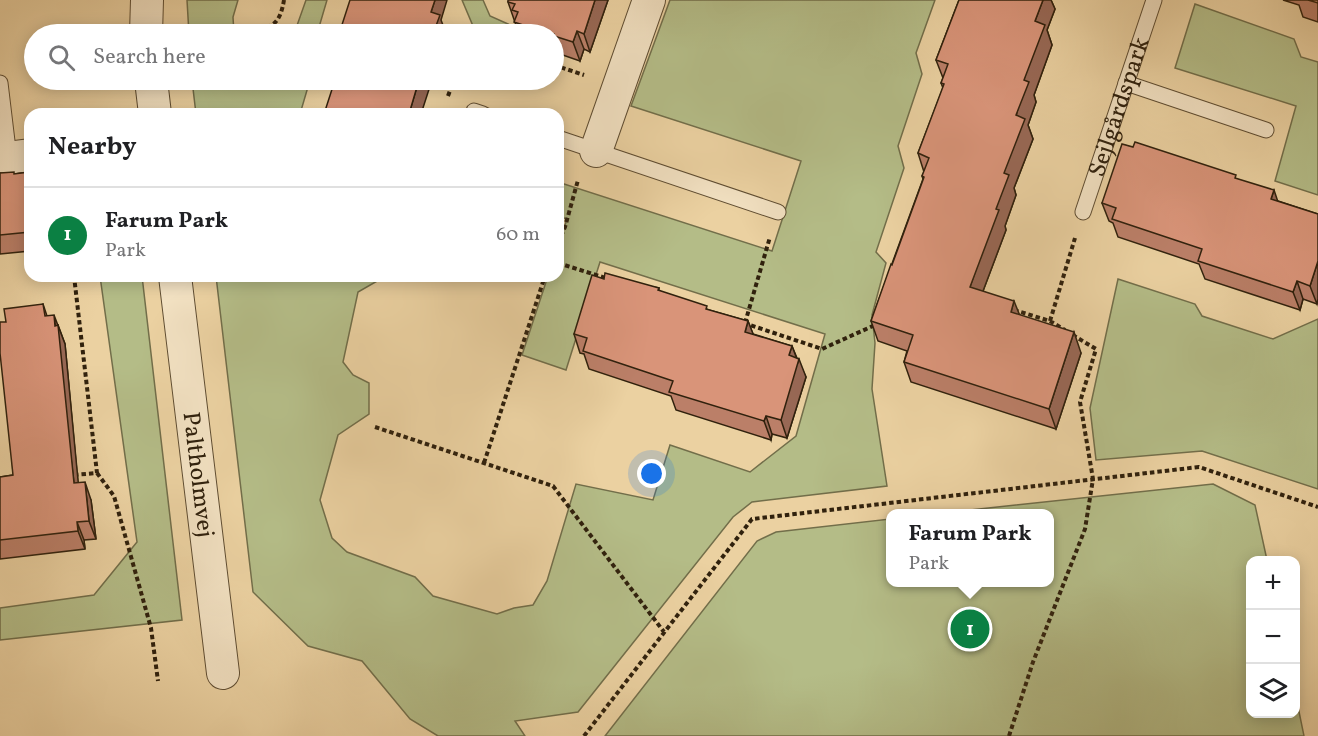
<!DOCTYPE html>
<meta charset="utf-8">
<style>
:root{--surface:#fff;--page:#f2f2f2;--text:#202124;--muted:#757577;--line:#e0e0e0;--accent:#0b8043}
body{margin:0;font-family:Vollkorn,serif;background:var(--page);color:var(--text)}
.controls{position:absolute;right:18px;bottom:18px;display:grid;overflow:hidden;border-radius:12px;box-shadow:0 3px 15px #0003}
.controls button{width:54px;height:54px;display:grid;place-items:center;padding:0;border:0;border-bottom:2px solid var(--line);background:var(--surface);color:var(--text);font:30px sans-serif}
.you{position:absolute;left:652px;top:474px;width:21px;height:21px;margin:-15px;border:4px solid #fff;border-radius:50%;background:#1a73e8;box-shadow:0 0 0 9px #1a73e833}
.badge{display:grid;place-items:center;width:39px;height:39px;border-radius:50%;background:var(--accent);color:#fff;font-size:20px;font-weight:700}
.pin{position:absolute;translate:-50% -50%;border:3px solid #fff;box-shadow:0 2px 6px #0006}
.popup{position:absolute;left:886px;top:509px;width:168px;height:78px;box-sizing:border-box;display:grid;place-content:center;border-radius:12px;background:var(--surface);filter:drop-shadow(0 2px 4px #0005);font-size:20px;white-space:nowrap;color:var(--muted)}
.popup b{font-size:22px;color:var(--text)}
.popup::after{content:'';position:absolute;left:50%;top:100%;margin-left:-12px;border:12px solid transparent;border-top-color:var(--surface)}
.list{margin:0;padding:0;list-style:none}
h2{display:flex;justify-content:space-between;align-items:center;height:78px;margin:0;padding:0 24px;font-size:26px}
h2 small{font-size:20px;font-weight:400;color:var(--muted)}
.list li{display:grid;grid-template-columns:39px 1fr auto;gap:18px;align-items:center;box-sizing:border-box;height:96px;padding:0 24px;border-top:2px solid var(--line)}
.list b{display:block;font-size:22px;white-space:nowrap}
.list p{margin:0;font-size:20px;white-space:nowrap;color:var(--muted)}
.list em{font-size:20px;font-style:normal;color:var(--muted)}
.icon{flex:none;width:33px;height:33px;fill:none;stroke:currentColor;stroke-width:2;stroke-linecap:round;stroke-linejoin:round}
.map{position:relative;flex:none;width:1318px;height:736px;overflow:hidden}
.search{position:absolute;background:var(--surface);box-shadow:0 3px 15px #0003;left:24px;top:24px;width:540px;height:66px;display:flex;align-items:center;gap:15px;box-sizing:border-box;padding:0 21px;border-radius:33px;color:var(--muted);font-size:22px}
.panel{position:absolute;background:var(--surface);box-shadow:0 3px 15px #0003;left:24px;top:108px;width:540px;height:174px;border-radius:18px}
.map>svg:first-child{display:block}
</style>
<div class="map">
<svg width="1318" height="736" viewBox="0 0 1318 736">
<rect width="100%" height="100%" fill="#ebd1a1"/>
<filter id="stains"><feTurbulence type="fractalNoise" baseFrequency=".00333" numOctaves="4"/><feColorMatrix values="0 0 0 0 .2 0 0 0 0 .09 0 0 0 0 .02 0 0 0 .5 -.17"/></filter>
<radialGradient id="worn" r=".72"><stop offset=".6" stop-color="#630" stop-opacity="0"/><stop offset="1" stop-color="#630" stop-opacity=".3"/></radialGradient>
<path fill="#b4bc87" stroke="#726e4a" stroke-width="1.5" d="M187,0h51l-5,17 1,17h-45z
M306,0h21l-10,34h-23z
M462,0h21l7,16 27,12 -1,6h-36l-4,-1z
M670,0h265l-19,53 6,21 -24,72 6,22 -28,84 10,11 -14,52 3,28 -3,46 15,97 -135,16 -19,15 -155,195 -63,9 10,15h-87l-28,-17 -48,-58 -54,-15 -55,-54 -37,-316h164l-1,4 -21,12 -15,70 10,13 16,8v31l-31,21 -18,65 12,38 15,14 68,25 18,19 64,18 17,-6 19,-3 14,-24 29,-97 77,16 17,-55 80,27 46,-36 29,-102 -225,-72 -34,108 -44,-15 26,-79h10v-29l9,-28 -9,-3v-34l214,69 29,-90 -170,-55z
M1195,4l99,35 7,18 17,5v133l-43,-14 21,-75 -121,-38z
M192,80h118l-10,34h-104z
M100,276h42l40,344 -182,20v-32l94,-13 43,-53z
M1118,279l77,25 7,12 71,23 45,-20v170l-116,-38 -106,9 -6,-52z
M1213,484l42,21 12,55h-17v154h46v-17l8,39h-699l152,-195 19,-9 114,-13v63h160v-68l-108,-1z"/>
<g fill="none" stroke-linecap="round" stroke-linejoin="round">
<defs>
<g id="service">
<path d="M0,83l9,75"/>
<path d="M1126,83l140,47"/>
<path d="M474,111l9,3"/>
<path d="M558,138l220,74"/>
<path id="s1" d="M1083,212l71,-212"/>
</g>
<g id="minor">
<path d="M146,34l1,-34"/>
<path d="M151,80l4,34"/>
<path d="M596,151l53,-151"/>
<path d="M0,159l30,-4"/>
<path id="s2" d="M175,276l48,397"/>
</g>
</defs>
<use href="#service" stroke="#5f4d32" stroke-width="17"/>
<use href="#minor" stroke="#5f4d32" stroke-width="34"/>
<path stroke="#30210d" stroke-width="4" stroke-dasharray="4.5 3" stroke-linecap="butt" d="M215,34c12,-1 23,-2 34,-3 23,-2 31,-7 35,-31
M554,65l30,10
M448,96l6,-16
M558,224l7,3
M558,243l7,-16 13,-47
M558,263l51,16
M1014,310l36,11 15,9
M1050,321l25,-83
M744,323l78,26 53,-24
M745,323l25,-86
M375,427l178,59 111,146
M484,463l61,-187
M97,473l17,23 37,132 7,53
M74,475l23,-2 -23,-197
M584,736l168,-217 447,-52 119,40
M1009,736l24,-74 52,-133 8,-50 -13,-77 16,-53 -25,-15"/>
<use href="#service" stroke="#f2e1c2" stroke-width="15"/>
<use href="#minor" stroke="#f2e1c2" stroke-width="32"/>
</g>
<path fill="#bb7f68" stroke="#30210d" stroke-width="1.5" d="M608,0l-18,52 -6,-3 -4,12 -26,-9v-18h-35l-11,-32z
M959,0h92l4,9 -8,21 5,15 -18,50 2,7 -8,23 5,14 -19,49 2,7 -11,31 1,4 -23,61 37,24 61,38 -25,76 -145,-47 -7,-20 3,-11 -29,-10 -7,-20 52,-142 -1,-3 2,-4 -6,-19 25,-65 -2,-5 2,-5 -7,-18z
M1283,0h35v22l-15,-5 -4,-12z
M30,172v79l-30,3v-81l15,1z
M1237,179l41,22 40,13v85l-1,5 -14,-5 -3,11 -95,-31 -6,-15 -81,-27 -5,-14 -4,-2 -7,-18z
M604,279l55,9v3l50,19 39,11 5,13 39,12 5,12 9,19 -19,61 -15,-4 -1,6 -95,-30 -5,-14 -82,-27 -5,-15 -4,-1 -6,-19z
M43,304l4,12 11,9 7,19 13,139 13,17 5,39 -12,1 1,9 -85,10v-82l13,-2 -7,-153z"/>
<path fill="#986855" stroke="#30210d" stroke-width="1.5" d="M435,0h12l-6,20 5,13v1h-13l-2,-22z
M595,0h13l-18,52 -6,-18z
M1043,0h8l4,9 -8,21 5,15 -18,50 2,7 -8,23 5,14 -19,49 2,7 -11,31 1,4 -29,77 -7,-20 26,-78 28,-129 11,-59z
M577,31l7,18 -4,12 -7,-19z
M419,80h13l-11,34h-12z
M1274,190l6,18 -9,-9z
M1318,261v38l-1,5 -7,-18z
M1297,281l6,18 -3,11 -7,-18z
M1014,301l8,20 -11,-9z
M54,315l11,29 15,157 -6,-18z
M748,321l7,18 -10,-7z
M1074,332l7,21 -25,76 -7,-20z
M792,346l6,16 1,-3 7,18 -19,61 -6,-18 8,-65z
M766,416l6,18 -1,6 -7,-19z
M85,482l6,18 5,39 -7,-18z
M77,522l7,18 1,9 -7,-18z"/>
<path fill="#d99479" stroke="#30210d" stroke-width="1.5" d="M350,0h85l-4,12 9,3 -7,19h-94z
M508,0h87l-11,34 -7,-3 -4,11 -19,-6v-2h-4l-36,-12 4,-10 -6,-2 3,-6 -7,-2z
M959,0h84l-8,21 10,4 -21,55 5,2 -13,33 9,4 -21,54 5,2 -13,34 3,1 -29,77 44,14 -3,11 63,20 -25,77 -145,-47 9,-27 -42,-14 20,-57 1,1 32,-88 -2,-1 7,-18 -11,-5 26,-69 -3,-1 7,-19 -12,-4z
M1308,0h10v3z
M335,80h84l-10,34h-85z
M1135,142l101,33 -1,3 39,12 -3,9 47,15v47l-8,25 -13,-5 -4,11 -95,-31 4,-12 -90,-30 4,-11 -14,-5 20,-59 11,3z
M14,172v2l16,-2v60l-30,3v-62z
M605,273l54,15 -1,2 49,16 -1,3 42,12 -3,11 47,14 -3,9 10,4 -18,61 -15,-4 -2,5 -95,-29 4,-11 -90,-30 4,-13 -13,-4 18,-59 12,4z
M43,304l2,12 9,-1 1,11 3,-1 16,158 11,-1 4,39 -12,1 1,9 -78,9v-63l13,-2 -13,-122v-31h6l-2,-13z"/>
<g text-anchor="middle" stroke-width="4.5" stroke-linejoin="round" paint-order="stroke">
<g font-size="24" fill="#30210d" stroke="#f2e1c2">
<text dy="8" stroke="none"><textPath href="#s1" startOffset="111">Sejlgårdspark</textPath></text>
<text dy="8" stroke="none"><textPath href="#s2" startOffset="200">Paltholmvej</textPath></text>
</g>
</g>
<rect width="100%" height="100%" filter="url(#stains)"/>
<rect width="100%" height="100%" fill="url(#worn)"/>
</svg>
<div class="controls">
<button>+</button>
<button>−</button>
<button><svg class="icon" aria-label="layers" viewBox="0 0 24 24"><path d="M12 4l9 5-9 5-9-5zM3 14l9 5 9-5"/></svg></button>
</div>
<div class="you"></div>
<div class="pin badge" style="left:970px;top:629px">1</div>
<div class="popup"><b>Farum Park</b>Park</div>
<div class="search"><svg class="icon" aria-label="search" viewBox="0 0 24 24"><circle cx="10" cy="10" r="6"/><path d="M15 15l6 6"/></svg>Search here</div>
<section class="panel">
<h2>Nearby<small></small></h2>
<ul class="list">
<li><span class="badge">1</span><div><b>Farum Park</b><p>Park</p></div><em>60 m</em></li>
</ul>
</section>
</div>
